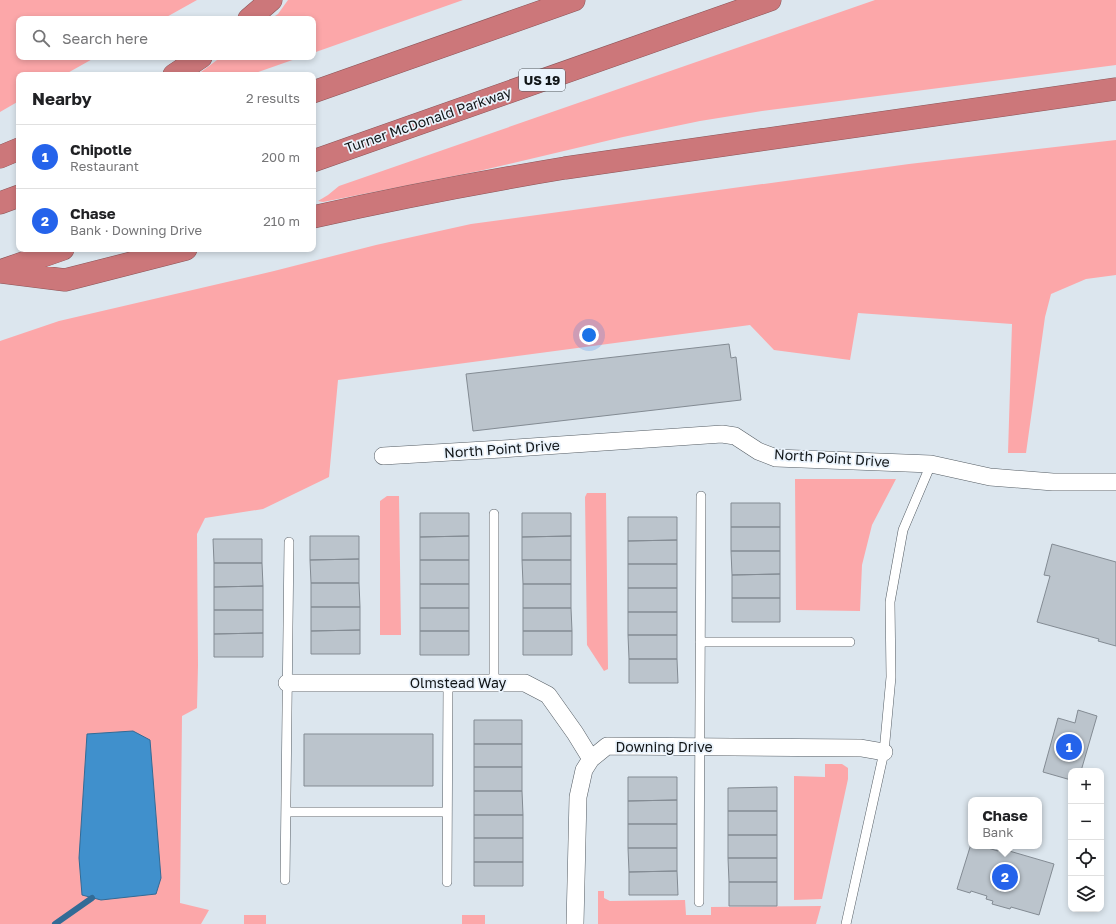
<!DOCTYPE html>
<meta charset="utf-8">
<style>
:root{--surface:#fff;--page:#f6f6f6;--text:#202124;--muted:#757577;--line:#e0e0e0;--accent:#2563eb}
body{margin:0;font-family:"Golos Text",sans-serif;background:var(--page);color:var(--text)}
.controls{position:absolute;right:12px;bottom:12px;display:grid;overflow:hidden;border-radius:8px;box-shadow:0 2px 6px #0003}
.controls button{width:36px;height:36px;display:grid;place-items:center;padding:0;border:0;border-bottom:1px solid var(--line);background:var(--surface);color:var(--text);font:20px sans-serif}
.you{position:absolute;left:589px;top:335px;width:14px;height:14px;margin:-10px;border:3px solid #fff;border-radius:50%;background:#1a73e8;box-shadow:0 0 0 6px #1a73e833}
.badge{display:grid;place-items:center;width:26px;height:26px;border-radius:50%;background:var(--accent);color:#fff;font-size:13px;font-weight:700}
.pin{position:absolute;translate:-50% -50%;border:2px solid #fff;box-shadow:0 1px 4px #0006}
.popup{position:absolute;left:968px;top:797px;width:74px;height:52px;box-sizing:border-box;display:grid;place-content:center;border-radius:8px;background:var(--surface);filter:drop-shadow(0 1px 3px #0005);font-size:13px;white-space:nowrap;color:var(--muted)}
.popup b{font-size:15px;color:var(--text)}
.popup::after{content:'';position:absolute;left:50%;top:100%;margin-left:-8px;border:8px solid transparent;border-top-color:var(--surface)}
.list{margin:0;padding:0;list-style:none}
h2{display:flex;justify-content:space-between;align-items:center;height:52px;margin:0;padding:0 16px;font-size:17px}
h2 small{font-size:13px;font-weight:400;color:var(--muted)}
.list li{display:grid;grid-template-columns:26px 1fr auto;gap:12px;align-items:center;box-sizing:border-box;height:64px;padding:0 16px;border-top:1px solid var(--line)}
.list b{display:block;font-size:15px;white-space:nowrap}
.list p{margin:0;font-size:13px;white-space:nowrap;color:var(--muted)}
.list em{font-size:13px;font-style:normal;color:var(--muted)}
.icon{flex:none;width:22px;height:22px;fill:none;stroke:currentColor;stroke-width:2;stroke-linecap:round;stroke-linejoin:round}
.map{position:relative;flex:none;width:1116px;height:924px;overflow:hidden}
.search{position:absolute;background:var(--surface);box-shadow:0 2px 6px #0003;left:16px;top:16px;width:300px;height:44px;display:flex;align-items:center;gap:10px;box-sizing:border-box;padding:0 14px;border-radius:8px;color:var(--muted);font-size:15px}
.panel{position:absolute;background:var(--surface);box-shadow:0 2px 6px #0003;left:16px;top:72px;width:300px;height:180px;border-radius:8px}
.map>svg:first-child{display:block}
</style>
<div class="map">
<svg width="1116" height="924" viewBox="0 0 1116 924">
<rect width="100%" height="100%" fill="#dce6ee"/>
<path fill="#fca7a9" d="M0,0h197l-34,19h-144v38h77l-32,18h-45v26l-19,11z
M288,0h175l-150,53v-34h-43l8,-5z
M875,0h241v65l-354,46 -62,10 -77,16 -144,34 -156,31 -5,-1 10,-6 11,-9z
M221,57h80l-51,18h-53z
M1116,140v135l-30,4 -35,15 -6,23 -19,136h-18l4,-129 -154,-11 -8,47 -76,-10 -24,-25 -412,55 -9,97 -66,32 -58,9 -8,16 1,131 -1,43 -15,8 -2,187 29,7 -8,14h-201v-583l59,-20 215,-50 102,-26 95,-21 438,-60z
M795,479h101l-24,46 -10,40 -2,46 -64,-1z
M587,493h19l2,176 -4,2 -17,-26 -2,-148z
M387,496h12l2,139h-21v-134z
M825,764h17l6,4v11l-26,120 -28,1v-124l31,1z
M598,891h6v7l6,3 75,-1 1,15h25v-8l110,-1 -5,18h-218z
M244,915h22v9h23h-45z
M462,915h23v9h-23z"/>
<path fill="#4090cc" stroke="#326b96" d="M133,731l17,9 11,138 -5,16 -55,6 -19,-5 -3,-37 8,-124z"/>
<g fill="none" stroke-linecap="round" stroke-linejoin="round">
<path stroke="#326b96" stroke-width="6" d="M55,924l37,-26"/>
</g>
<path fill="#bbc4cc" stroke="#838b93" d="M729,344l2,14 5,-1 5,43 -268,31 -7,-57z
M731,503h49v24h-49z
M420,513h49v23l-49,1z
M522,513h49v23l-49,1z
M628,517h49v23l-49,1z
M731,527h49v24h-49z
M310,536h49v23l-49,1z
M469,536v24h-49v-23z
M571,536v24h-49v-23z
M213,539h49v24h-48z
M677,540v24h-49v-23z
M1052,544l64,18v84l-18,-5 1,-2 -62,-17 13,-46 -6,-1z
M731,551h49v23l-48,1z
M359,559v24h-48l-1,-23z
M420,560h49v24h-49z
M522,560h49v24h-48z
M214,563h48l1,23 -49,1z
M628,564h49v24h-49z
M780,574v24h-48v-23z
M311,583h48l1,24h-49z
M420,584h49v24h-49z
M523,584h48v24h-48z
M263,586v24h-49v-23z
M628,588h49v24h-49z
M732,598h48v24h-48z
M311,607h49v23l-49,1z
M420,608h49v23h-49z
M523,608h48l1,23h-49z
M214,610h49v23l-49,1z
M628,612h49v23h-49z
M360,630v24h-49v-23z
M420,631h49v24h-49z
M523,631h49v24h-49z
M263,633v24h-49v-23z
M628,635h49v24h-48z
M629,659h48l1,24h-49z
M1078,710l19,6 -16,55h-10v9l-28,-8 15,-54 17,5z
M474,720h48v24h-48z
M304,734h129v52h-129z
M474,744h48v23h-48z
M474,767h48v24h-48z
M628,777h49v23l-49,1z
M777,787v24h-49v-23z
M474,791h48l1,24h-49z
M677,800v24h-49v-23z
M728,811h49v24h-49z
M474,815h49v23h-49z
M628,824h49v24h-49z
M728,835h49v23h-49z
M474,838h49v24h-49z
M971,844v2h10l17,5 1,-3 55,16 -15,51 -28,-8 -1,2 -18,-5 1,-3 -7,-2 1,-3 -16,-5 -1,2 -13,-4z
M628,848h49v23l-48,1z
M728,858h49v24h-48z
M474,862h49v24h-49z
M677,871l1,24h-49v-23z
M729,882h48v24h-48z"/>
<g fill="none" stroke-linecap="round" stroke-linejoin="round">
<defs>
<path id="service" d="M494,514v169
M700,642h150
M286,812h161
M285,880l4,-338
M447,882l1,-199
M699,902l2,-406
M846,924l38,-172 7,-75 -1,-75 13,-72 28,-66"/>
<path id="minor" d="M383,456l119,-7 220,-15 13,2 23,15 18,7 155,6 59,13 63,5h63
M287,683h238l23,12 27,38 16,26
M575,924l3,-127 6,-27 7,-11 16,-13 254,2 23,4"/>
<path id="motorway" d="M249,19l22,-19
M174,75l27,-18
M313,92l261,-92
M0,157l19,-8
M313,161l457,-161
M0,203l19,-7
M313,217c84,-19 168,-35 252,-49l551,-79
M3,270l60,-21
M0,272l65,8 121,-31"/>
</defs>
<use href="#service" stroke="#555d64" stroke-width="10"/>
<use href="#minor" stroke="#555d64" stroke-width="18"/>
<use href="#motorway" stroke="#8b5558" stroke-width="23"/>
<use href="#service" stroke="#fff" stroke-width="9"/>
<use href="#minor" stroke="#fff" stroke-width="17"/>
<use href="#motorway" stroke="#cc777a" stroke-width="22"/>
</g>
<g text-anchor="middle" stroke-width="3.5" stroke-linejoin="round" paint-order="stroke">
<rect fill="#eaf3fc" stroke="#53585c" stroke-width="1" x="519" y="69" width="46" height="22" rx="3"/>
<g font-size="13" font-weight="bold" fill="#121618">
<text x="542" y="85">US 19</text>
</g>
<g font-size="14" fill="#121618" stroke="#eaf3fc">
<text transform="translate(428 120) rotate(-19)" y="5">Turner McDonald Parkway</text>
<text transform="translate(502 449) rotate(-4)" y="5">North Point Drive</text>
<text transform="translate(832 458) rotate(4)" y="5">North Point Drive</text>
<text x="458" y="688">Olmstead Way</text>
<text x="664" y="752">Downing Drive</text>
</g>
</g>
</svg>
<div class="controls">
<button>+</button>
<button>−</button>
<button><svg class="icon" aria-label="locate" viewBox="0 0 24 24"><circle cx="12" cy="12" r="6"/><path d="M12 2v4M12 18v4M2 12h4M18 12h4"/></svg></button>
<button><svg class="icon" aria-label="layers" viewBox="0 0 24 24"><path d="M12 4l9 5-9 5-9-5zM3 14l9 5 9-5"/></svg></button>
</div>
<div class="you"></div>
<div class="pin badge" style="left:1069px;top:747px">1</div>
<div class="pin badge" style="left:1005px;top:877px">2</div>
<div class="popup"><b>Chase</b>Bank</div>
<div class="search"><svg class="icon" aria-label="search" viewBox="0 0 24 24"><circle cx="10" cy="10" r="6"/><path d="M15 15l6 6"/></svg>Search here</div>
<section class="panel">
<h2>Nearby<small>2 results</small></h2>
<ul class="list">
<li><span class="badge">1</span><div><b>Chipotle</b><p>Restaurant</p></div><em>200 m</em></li>
<li><span class="badge">2</span><div><b>Chase</b><p>Bank · Downing Drive</p></div><em>210 m</em></li>
</ul>
</section>
</div>
